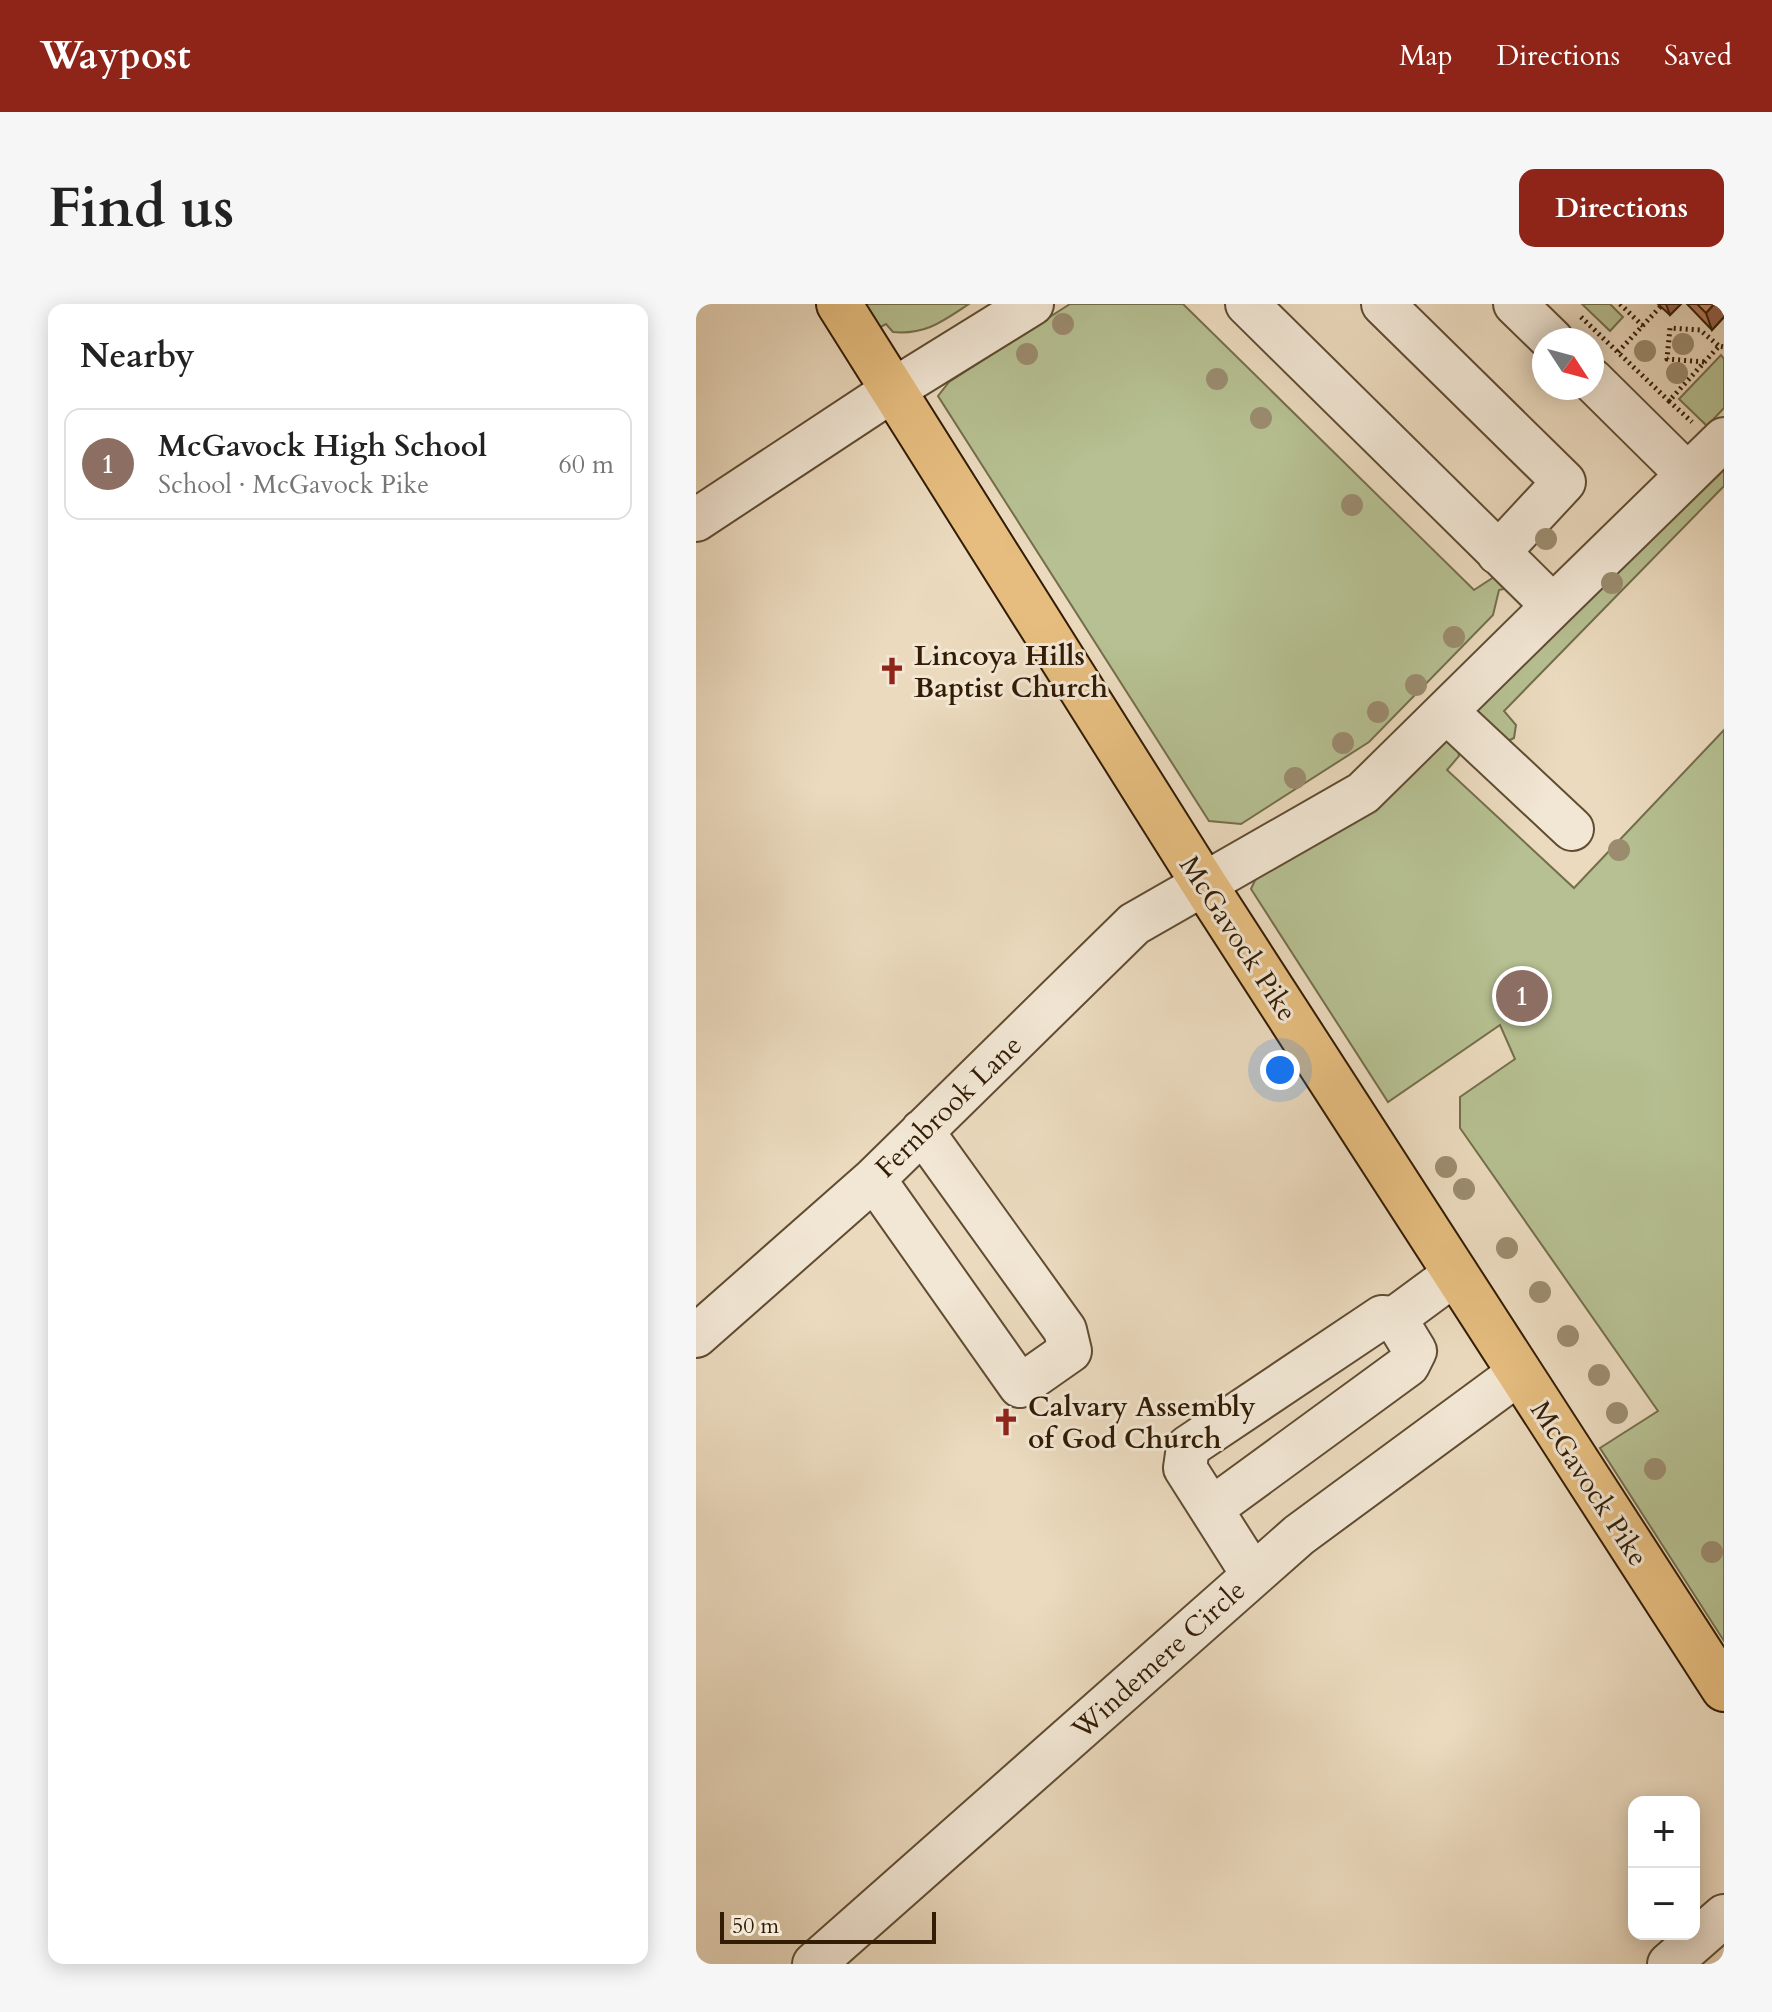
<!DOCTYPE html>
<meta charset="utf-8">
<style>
:root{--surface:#fff;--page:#f6f6f6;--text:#222;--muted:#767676;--line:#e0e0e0;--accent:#8f2418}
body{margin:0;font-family:Cardo,serif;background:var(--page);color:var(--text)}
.controls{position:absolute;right:24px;bottom:24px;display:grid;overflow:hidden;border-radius:16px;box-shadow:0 4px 20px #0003}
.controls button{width:72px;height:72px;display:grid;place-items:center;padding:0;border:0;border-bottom:2px solid var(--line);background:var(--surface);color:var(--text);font:40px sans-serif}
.compass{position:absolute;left:836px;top:24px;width:72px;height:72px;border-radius:50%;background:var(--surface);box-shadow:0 4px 20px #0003;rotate:126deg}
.scale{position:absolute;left:24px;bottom:20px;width:216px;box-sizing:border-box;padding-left:8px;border:4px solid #321c04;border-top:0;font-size:22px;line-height:28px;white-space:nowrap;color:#321c04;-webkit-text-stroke:6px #f2e7d5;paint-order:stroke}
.you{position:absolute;left:584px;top:766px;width:28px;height:28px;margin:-20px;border:6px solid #fff;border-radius:50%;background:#1a73e8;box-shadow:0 0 0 12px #1a73e833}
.badge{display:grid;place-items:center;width:52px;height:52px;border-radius:50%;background:var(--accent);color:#fff;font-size:26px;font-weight:700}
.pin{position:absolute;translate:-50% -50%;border:4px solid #fff;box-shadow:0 2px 8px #0006}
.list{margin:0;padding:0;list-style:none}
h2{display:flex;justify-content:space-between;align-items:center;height:104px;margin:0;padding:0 32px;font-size:34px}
h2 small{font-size:26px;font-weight:400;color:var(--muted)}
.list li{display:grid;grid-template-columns:52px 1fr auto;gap:24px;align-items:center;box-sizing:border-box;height:112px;margin:0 16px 16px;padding:0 16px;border:2px solid var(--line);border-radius:16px}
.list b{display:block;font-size:30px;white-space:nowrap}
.list p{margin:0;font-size:26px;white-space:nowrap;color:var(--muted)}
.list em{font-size:26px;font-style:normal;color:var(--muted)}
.map{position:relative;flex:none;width:1028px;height:1660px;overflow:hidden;border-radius:16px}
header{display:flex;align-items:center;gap:48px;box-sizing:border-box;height:112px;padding:0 40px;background:var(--accent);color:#fff}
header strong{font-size:38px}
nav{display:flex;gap:44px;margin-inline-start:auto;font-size:28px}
.intro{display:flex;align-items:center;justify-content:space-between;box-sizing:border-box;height:192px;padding:0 48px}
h1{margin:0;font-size:56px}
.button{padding:20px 36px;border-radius:16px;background:var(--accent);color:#fff;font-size:28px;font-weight:700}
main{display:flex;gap:48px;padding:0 48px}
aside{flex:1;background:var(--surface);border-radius:16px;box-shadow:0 4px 20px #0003}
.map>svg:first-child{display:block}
</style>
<header>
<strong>Waypost</strong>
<nav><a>Map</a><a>Directions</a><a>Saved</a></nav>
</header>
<div class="intro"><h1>Find us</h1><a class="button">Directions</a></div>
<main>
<aside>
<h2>Nearby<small></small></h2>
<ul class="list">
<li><span class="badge" style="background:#8d6e63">1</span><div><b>McGavock High School</b><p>School · McGavock Pike</p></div><em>60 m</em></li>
</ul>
</aside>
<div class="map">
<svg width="1028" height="1660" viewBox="0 0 1028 1660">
<rect width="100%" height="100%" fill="#ebdabe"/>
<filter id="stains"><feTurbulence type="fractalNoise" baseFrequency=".0025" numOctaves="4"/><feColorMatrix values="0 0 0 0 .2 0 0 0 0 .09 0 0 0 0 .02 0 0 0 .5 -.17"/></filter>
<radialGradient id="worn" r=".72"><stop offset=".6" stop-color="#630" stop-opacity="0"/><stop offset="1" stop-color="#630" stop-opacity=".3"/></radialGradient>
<path fill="#b6c092" stroke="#746e4b" stroke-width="2" d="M164,0h109c-26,17 -43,31 -76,28l-7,-8 -11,6z
M374,0h113l291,286 20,-13 14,11 -9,2 -6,25 -124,127 -128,82 -32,-3 -271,-425 11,-14z
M886,0h28l13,13 -13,14z
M1025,51l3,4v49l-17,18 -28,-27z
M1028,150v32l-220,225 12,14 -2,13 -8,4 -30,-25v-14z
M1028,426v911l-124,-193 58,-37 -198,-283v-31l55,-38 -15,-34 -112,77 -137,-213 5,-11 190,-139 12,11 1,6 -12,14 127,118z"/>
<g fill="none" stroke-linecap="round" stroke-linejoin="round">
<defs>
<path id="minor" d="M687,0l181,178 -66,71
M819,0l37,36
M896,76l95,94
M0,216l197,-130 139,-86
M857,302l171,-167
M752,409l124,116
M178,875l146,207 50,-35 -5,-21 -143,-199
M699,1014l61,-45
M0,1032l178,-157 260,-255 229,-131 190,-187 -306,-302
M515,1205l197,-144 7,-14 -20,-33 -13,-1 -194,130 -3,21 68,107
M118,1660l485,-429 220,-162
M973,1660l55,-48"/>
<path id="major" d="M143,0l365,580 520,805"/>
</defs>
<use href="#minor" stroke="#604c32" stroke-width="46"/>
<use href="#major" stroke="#321c04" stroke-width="48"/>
<path stroke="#321c04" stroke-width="5" stroke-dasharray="2 4" stroke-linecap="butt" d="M924,0l23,22
M885,13l88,84 50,-55 5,1
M922,48l43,-46
M1008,58l-37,-3 3,-31 30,2 19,16
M973,97l23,21"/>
<use href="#minor" stroke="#f2e7d5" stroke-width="42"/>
<use href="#major" stroke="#e6bd7f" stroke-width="44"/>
</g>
<g fill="#9b8c6f">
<circle cx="367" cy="20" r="11"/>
<circle cx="987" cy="40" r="11"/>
<circle cx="949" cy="47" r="11"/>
<circle cx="331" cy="50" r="11"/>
<circle cx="981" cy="69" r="11"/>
<circle cx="521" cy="75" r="11"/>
<circle cx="565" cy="114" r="11"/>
<circle cx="656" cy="201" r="11"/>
<circle cx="850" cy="235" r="11"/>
<circle cx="916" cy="279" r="11"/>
<circle cx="758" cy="333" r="11"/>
<circle cx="720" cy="381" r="11"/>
<circle cx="682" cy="408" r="11"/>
<circle cx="647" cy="439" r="11"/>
<circle cx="599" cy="474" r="11"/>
<circle cx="923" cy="546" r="11"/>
<circle cx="750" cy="863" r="11"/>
<circle cx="768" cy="885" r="11"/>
<circle cx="811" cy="944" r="11"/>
<circle cx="844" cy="988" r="11"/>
<circle cx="872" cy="1032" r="11"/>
<circle cx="903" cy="1071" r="11"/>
<circle cx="921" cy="1109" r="11"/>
<circle cx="959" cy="1165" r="11"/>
<circle cx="1016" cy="1248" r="11"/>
</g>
<path fill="#b5785d" stroke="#321c04" stroke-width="2" d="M962,0h23l-11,11z
M991,0h37v13l-12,13z"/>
<path fill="#93614c" stroke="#321c04" stroke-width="2" d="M970,0h15l-11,11z
M1018,0h10v13l-12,13 -6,-17z"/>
<path fill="#d28b6c" stroke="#321c04" stroke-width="2" d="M1001,0h17l-8,9z"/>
<defs>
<symbol id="church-bare" viewBox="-9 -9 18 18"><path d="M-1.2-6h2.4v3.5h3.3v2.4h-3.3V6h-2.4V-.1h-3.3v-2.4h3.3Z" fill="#8f2418" stroke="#f2e7d5" stroke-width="2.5" paint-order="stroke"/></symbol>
</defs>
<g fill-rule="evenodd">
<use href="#church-bare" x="176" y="347" width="40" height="40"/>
<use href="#church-bare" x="290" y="1098" width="40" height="40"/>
</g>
<g text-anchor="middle" stroke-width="6" stroke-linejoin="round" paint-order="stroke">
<g font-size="28" font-weight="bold" fill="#321c04" stroke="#f2e7d5" text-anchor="start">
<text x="218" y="361">Lincoya Hills<tspan x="218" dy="32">Baptist Church</tspan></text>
<text x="332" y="1112">Calvary Assembly<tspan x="332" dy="32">of God Church</tspan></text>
</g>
<g font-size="28" fill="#321c04" stroke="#f2e7d5">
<text transform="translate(543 634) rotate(57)" y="10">McGavock Pike</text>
<text transform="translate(252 802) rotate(-44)" y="10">Fernbrook Lane</text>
<text transform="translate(894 1179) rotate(57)" y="10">McGavock Pike</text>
<text transform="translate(462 1355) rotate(-42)" y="10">Windemere Circle</text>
</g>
</g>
<rect width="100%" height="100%" filter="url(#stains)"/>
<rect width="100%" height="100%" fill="url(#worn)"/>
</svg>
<div class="controls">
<button>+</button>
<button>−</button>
</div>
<svg class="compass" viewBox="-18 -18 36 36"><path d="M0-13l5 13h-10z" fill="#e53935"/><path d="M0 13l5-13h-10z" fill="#767676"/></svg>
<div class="scale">50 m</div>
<div class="you"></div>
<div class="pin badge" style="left:826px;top:692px;background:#8d6e63">1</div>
</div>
</main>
